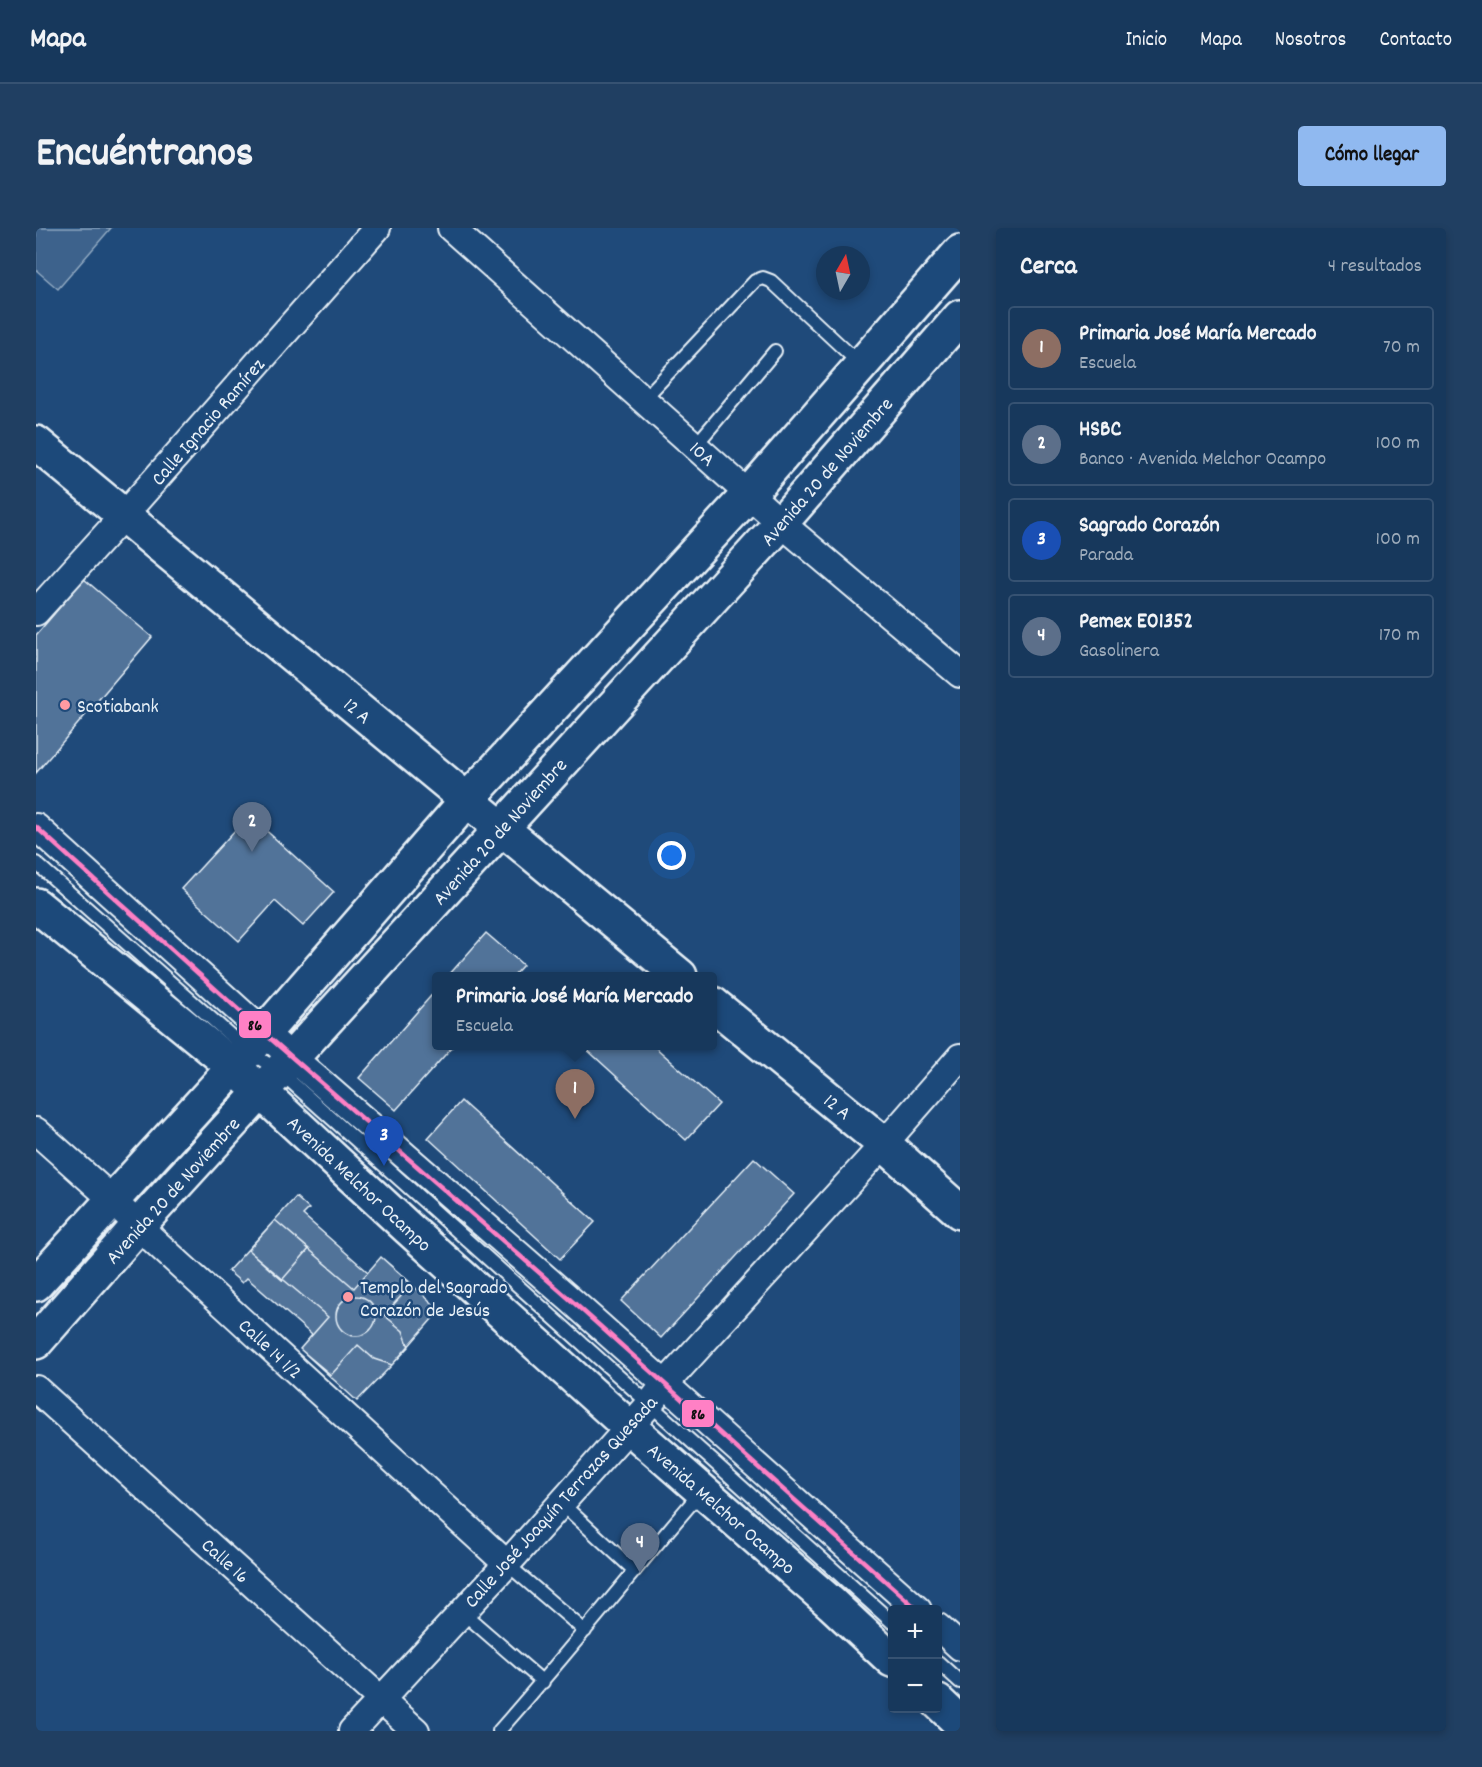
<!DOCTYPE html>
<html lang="es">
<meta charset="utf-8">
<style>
:root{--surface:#17385c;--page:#203f62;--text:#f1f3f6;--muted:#9eacbb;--line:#365272;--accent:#90b9f0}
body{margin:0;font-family:Dekko,sans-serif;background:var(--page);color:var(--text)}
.controls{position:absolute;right:18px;bottom:18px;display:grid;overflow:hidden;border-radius:6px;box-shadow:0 3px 9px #0003}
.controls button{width:54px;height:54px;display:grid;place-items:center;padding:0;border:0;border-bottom:2px solid var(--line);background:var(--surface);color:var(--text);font:30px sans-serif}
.compass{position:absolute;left:780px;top:18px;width:54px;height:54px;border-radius:50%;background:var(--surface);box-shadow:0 3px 9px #0003;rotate:9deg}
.you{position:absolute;left:636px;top:628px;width:21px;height:21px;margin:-15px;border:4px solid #fff;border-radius:50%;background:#1a73e8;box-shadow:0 0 0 9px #1a73e833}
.badge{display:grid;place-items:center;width:39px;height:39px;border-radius:50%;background:var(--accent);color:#fff;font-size:20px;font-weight:700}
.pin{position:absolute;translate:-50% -50px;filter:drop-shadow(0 2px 3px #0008)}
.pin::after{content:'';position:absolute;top:32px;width:21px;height:18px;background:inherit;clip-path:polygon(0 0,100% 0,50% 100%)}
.popup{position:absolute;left:396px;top:744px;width:285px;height:78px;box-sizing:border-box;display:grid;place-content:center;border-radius:6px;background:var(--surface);filter:drop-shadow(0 2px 4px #0005);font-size:20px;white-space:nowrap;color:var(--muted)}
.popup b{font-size:22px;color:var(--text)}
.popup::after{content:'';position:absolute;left:50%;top:100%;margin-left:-12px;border:12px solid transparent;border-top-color:var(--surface)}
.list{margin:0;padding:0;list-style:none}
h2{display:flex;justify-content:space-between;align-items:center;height:78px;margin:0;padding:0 24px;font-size:26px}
h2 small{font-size:20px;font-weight:400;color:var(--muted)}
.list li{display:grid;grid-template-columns:39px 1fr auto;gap:18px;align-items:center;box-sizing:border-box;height:84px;margin:0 12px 12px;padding:0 12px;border:2px solid var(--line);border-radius:6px}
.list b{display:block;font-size:22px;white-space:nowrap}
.list p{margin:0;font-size:20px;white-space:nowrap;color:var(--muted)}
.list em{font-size:20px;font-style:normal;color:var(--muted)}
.map{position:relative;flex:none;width:924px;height:1503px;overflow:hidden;border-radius:6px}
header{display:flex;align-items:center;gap:36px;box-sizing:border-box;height:84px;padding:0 30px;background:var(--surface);border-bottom:2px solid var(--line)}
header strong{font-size:28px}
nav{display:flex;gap:33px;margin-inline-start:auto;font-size:21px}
.intro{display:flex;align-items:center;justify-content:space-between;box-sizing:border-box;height:144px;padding:0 36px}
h1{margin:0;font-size:42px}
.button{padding:15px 27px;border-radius:6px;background:var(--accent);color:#111;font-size:21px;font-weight:700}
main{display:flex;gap:36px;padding:0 36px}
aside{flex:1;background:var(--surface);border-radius:6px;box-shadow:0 3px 9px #0003}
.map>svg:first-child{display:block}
</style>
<header>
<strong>Mapa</strong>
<nav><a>Inicio</a><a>Mapa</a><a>Nosotros</a><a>Contacto</a></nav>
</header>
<div class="intro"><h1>Encuéntranos</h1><a class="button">Cómo llegar</a></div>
<main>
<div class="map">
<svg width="924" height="1503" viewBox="0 0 924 1503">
<rect width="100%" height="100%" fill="#1f4a7a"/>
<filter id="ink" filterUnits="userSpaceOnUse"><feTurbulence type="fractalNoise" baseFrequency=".0167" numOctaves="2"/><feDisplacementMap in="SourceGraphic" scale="12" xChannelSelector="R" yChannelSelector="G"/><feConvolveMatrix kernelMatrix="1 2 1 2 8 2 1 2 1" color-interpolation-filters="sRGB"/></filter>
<g filter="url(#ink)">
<path fill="#3c628c" stroke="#92aac2" stroke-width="1.5" d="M0,0h75l-53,61 -22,-19z"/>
<path fill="#517399" stroke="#e8f1f8" stroke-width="1.5" d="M48,351l68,58 -116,136v-138z
M213,587l85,77 -31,34 -28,-25 -36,40 -58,-52z
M450,705l37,32 -10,11h-65z
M401,761v57h16l-57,64 -37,-32z
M547,818h71l65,58 -33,36z
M425,873l134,121 -35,37 -132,-121z
M718,930l40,36 -133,144 -40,-37z
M260,969l13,12 -6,6 65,57 13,-15 59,53 -48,55 -35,36 -57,-52 12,-14 -65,-57 -5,5 -14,-12z
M239,992l79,68 27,-31 31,27 -28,31 19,16 6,16 -17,18 -18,-6 -16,-14 -27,30 -31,-26 28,-32 -80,-67z
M239,992l34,29 -27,31 -34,-30z
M300 1088a20 20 0 1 1 40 0a20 20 0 1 1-40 0Z"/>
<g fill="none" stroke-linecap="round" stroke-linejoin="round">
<defs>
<path id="lane" d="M607,172l112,-119 8,-3 8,3 89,83
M659,218l80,-95
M0,635l212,188 31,20 613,551
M525,1275l73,67
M471,1336l78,67
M425,1383l82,71
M902,1434l22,20
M463,1503c69,-78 134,-160 202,-239"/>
<path id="street" d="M415,0l330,295 179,151
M0,384l87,-96 254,-288
M0,599l227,205 310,270 345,308
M0,903l76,68 26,27 369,338
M0,1161l380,342
M902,1399l22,20
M316,1503l155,-167 142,-159 16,-21 219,-240 76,-87"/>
<path id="secondary" d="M0,215l644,533
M677,776l171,140 76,68"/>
<path id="primary" d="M0,677l198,162 174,161 221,199 203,177 60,56
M0,1056l198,-217 233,-267 282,-306 211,-242
M0,1114l102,-116 643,-703 179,-206
M902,1474l22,21"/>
</defs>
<use href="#lane" stroke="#e8f1f8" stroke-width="16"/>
<use href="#street" stroke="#e8f1f8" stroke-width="30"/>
<use href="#secondary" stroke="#e8f1f8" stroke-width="38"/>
<use href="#primary" stroke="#e8f1f8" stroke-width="38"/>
<use href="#lane" stroke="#1f4a7a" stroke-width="12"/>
<use href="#street" stroke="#1f4a7a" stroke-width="26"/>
<use href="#secondary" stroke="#1f4a7a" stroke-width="33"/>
<use href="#primary" stroke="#1f4a7a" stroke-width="33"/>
<defs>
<path id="bus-1" d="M0,599l227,205 310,270 345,308"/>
</defs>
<use href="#bus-1" stroke="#1f4a7a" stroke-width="9"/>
<use href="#bus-1" stroke="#ff80c5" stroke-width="4.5"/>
</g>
</g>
<g fill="#ff9aa2" stroke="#1f4a7a" stroke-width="2">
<circle cx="29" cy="477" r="6"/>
<circle cx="312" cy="1069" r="6"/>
</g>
<g text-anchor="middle" stroke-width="5" stroke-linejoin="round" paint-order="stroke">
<g font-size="20" fill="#e8f1f8" stroke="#1f4a7a">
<text transform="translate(171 193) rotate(-49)" y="7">Calle Ignacio Ramírez</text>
<text transform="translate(667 225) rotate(42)" y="7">10A</text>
<text transform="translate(790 243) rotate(-49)" y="7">Avenida 20 de Noviembre</text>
<text transform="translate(322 482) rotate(40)" y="7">12 A</text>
<text transform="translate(463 603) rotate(-48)" y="7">Avenida 20 de Noviembre</text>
<text transform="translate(802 878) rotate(39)" y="7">12 A</text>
<text transform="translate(324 955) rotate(43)" y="7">Avenida Melchor Ocampo</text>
<text transform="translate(136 962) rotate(-48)" y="7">Avenida 20 de Noviembre</text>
<text transform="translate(235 1120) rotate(43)" y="7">Calle 14 1/2</text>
<text transform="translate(524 1273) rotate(-48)" y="7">Calle José Joaquín Terrazas Quesada</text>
<text transform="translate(686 1280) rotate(41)" y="7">Avenida Melchor Ocampo</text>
<text transform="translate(190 1332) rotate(42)" y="7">Calle 16</text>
</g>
<g font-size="20" fill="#e8f1f8" stroke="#1f4a7a" text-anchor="start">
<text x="41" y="484">Scotiabank</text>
<text x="324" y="1065">Templo del Sagrado<tspan x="324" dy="23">Corazón de Jesús</tspan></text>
</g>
</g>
<g stroke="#1f4a7a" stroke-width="2">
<rect x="202" y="782" width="34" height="29" rx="6" fill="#ff80c5"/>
<rect x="645" y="1171" width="34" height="29" rx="6" fill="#ff80c5"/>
</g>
<g font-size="16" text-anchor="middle" font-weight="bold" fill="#111">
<text x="219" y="802">86</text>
<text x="662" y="1191">86</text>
</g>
</svg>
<div class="controls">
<button>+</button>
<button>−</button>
</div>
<svg class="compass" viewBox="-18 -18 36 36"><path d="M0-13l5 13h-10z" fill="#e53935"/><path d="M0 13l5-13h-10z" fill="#9eacbb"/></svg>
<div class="you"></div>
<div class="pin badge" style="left:539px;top:891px;background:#8d6e63">1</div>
<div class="popup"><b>Primaria José María Mercado</b>Escuela</div>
<div class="pin badge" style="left:216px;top:624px;background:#5c6f8a">2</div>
<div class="pin badge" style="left:348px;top:938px;background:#1a4fb4">3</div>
<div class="pin badge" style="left:604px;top:1345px;background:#5c6f8a">4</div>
</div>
<aside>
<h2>Cerca<small>4 resultados</small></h2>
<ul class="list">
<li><span class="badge" style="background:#8d6e63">1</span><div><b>Primaria José María Mercado</b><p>Escuela</p></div><em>70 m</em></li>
<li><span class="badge" style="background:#5c6f8a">2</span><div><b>HSBC</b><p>Banco · Avenida Melchor Ocampo</p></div><em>100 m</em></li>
<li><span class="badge" style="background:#1a4fb4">3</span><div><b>Sagrado Corazón</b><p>Parada</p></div><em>100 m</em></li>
<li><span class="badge" style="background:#5c6f8a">4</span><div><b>Pemex E01352</b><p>Gasolinera</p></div><em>170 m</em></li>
</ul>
</aside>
</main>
